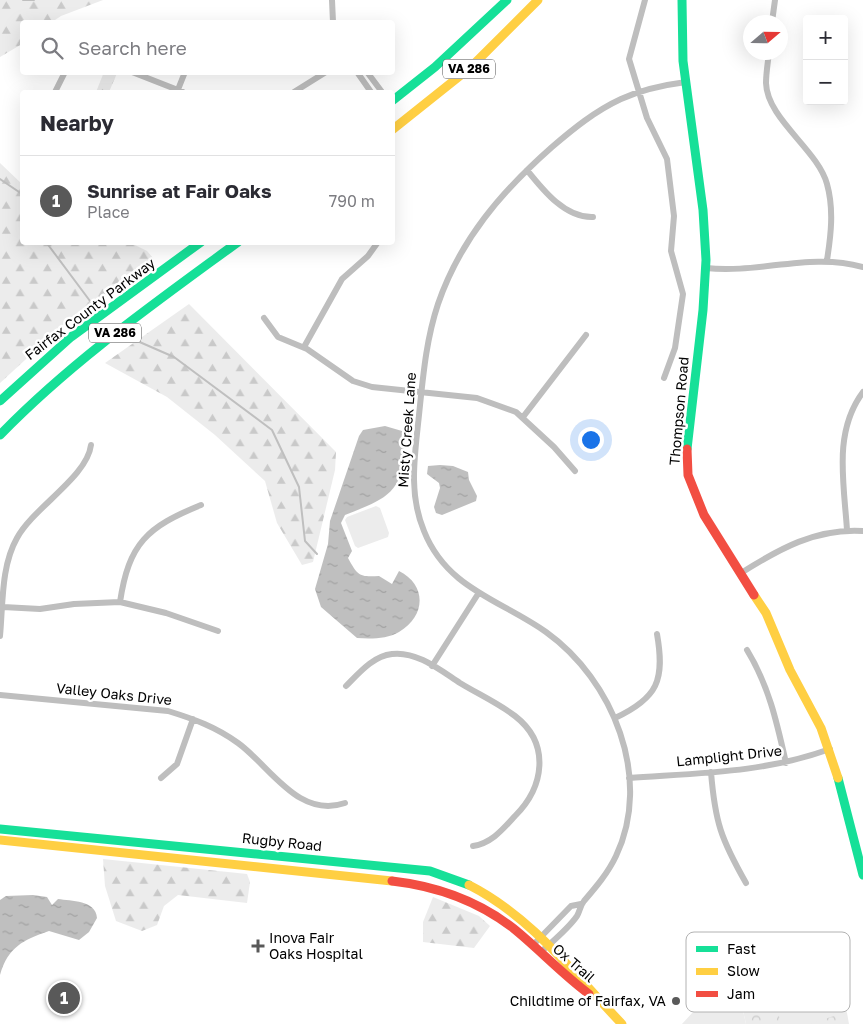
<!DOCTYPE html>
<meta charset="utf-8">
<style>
:root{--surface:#fff;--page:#f2f2f3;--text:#2b2b33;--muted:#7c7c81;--line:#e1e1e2;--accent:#595959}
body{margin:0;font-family:"Golos Text",sans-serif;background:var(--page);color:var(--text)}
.controls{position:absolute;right:15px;top:15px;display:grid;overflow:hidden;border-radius:5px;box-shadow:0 5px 20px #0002}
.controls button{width:45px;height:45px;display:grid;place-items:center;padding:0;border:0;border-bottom:1px solid var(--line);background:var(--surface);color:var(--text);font:25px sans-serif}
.compass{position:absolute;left:743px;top:15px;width:45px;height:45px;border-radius:50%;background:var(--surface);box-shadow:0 5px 20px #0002;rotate:70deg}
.you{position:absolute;left:590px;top:439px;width:18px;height:18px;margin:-12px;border:4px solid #fff;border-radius:50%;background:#1a73e8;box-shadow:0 0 0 8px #1a73e833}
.badge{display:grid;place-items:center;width:32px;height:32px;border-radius:50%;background:var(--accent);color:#fff;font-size:16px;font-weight:700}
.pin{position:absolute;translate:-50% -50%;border:2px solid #fff;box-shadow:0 1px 5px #0006}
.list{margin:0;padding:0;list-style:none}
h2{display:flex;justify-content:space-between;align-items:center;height:65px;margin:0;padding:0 20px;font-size:21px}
h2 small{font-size:16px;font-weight:400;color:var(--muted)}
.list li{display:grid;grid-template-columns:32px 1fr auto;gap:15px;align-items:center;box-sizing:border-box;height:90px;padding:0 20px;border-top:1px solid var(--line)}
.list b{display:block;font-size:19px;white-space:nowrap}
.list p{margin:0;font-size:16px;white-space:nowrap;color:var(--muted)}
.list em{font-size:16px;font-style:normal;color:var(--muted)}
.icon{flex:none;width:28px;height:28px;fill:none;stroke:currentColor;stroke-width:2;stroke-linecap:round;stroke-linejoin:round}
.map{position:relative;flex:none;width:863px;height:1024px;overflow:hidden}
.search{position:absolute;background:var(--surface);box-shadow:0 5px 20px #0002;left:20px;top:20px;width:375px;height:55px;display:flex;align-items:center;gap:12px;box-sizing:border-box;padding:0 18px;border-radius:5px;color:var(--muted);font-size:19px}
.panel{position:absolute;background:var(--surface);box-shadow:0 5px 20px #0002;left:20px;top:90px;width:375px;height:155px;border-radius:5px}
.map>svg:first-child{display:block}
</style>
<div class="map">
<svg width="863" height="1024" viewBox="0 0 863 1024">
<defs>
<pattern id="forest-firs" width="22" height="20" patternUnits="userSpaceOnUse" patternTransform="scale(1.25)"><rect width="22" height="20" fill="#ececec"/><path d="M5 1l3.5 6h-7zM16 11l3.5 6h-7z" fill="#c9c9c9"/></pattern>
<pattern id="park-crowns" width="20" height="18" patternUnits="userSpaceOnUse" patternTransform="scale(1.25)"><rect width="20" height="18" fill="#ececec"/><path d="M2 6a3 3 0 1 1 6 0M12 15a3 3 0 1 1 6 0" fill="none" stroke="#c9c9c9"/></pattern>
<pattern id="water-ripples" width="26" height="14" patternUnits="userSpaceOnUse" patternTransform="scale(1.25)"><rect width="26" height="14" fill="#bfbfbf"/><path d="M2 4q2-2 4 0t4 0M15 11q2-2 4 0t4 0" fill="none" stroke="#a2a2a2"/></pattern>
</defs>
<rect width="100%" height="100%" fill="#fff"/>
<path fill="url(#forest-firs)" d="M0,0h103l-42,16 -9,6h-30v22l-22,13z
M104,72l13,1 -8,19h-13z
M0,163l22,21v58l109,1 16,8 7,8 -92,67 -62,57z
M189,304l147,148 -1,18 -22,92 -11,3 -25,-42 -12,-42 -50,-46 -48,-38 -62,-34z
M103,859l144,15 3,8 -3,21 -69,-8 -14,11 -7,19 -15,6 -26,-10 -11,-35z
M433,897l46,19 11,10 -16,22 -51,-6v-20z"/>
<path fill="url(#park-crowns)" d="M837,958l12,66h-103l-9,-40 2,-3z"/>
<path fill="#ececec" d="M376,506l4,2 9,25 -1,4 -30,11 -3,-2 -10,-26 2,-3z
M819,969l9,4 6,43 -25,8h-28l-11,-42z
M713,976l12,4 -2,5 3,4h4l1,-5h6l9,40h-64l11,-12z"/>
<path fill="url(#water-ripples)" d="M385,426l17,5c3,7 2,15 2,23 -2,42 -25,47 -59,61l-4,8 11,28 -4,7c10,18 11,19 31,18l13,8 7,-13c28,14 27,45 0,61 -12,7 -28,7 -42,6l-36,-31 -6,-18 13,-45 2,-23 29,-85 4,-6z
M440,465l13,1 15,6 1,8 8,16 -1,5 -34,14 -6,-2 -2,-6 6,-19 -1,-5 -12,-9 1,-8z
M33,895l14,2 5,8 6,-6c13,2 38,1 39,19l-8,14 -10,8 -30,-9c-26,9 -41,16 -49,44v-75l6,-4z"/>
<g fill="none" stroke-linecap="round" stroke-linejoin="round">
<path stroke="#bfbfbf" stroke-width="2" d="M23,0h11
M0,179l22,15
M46,242l47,63
M135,340l39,17 98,73 27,57 6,54 12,13"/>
<path stroke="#bebebe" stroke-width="6" d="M332,0l1,22
M645,0l-16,59 18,59 20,41 7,57 -3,35 12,43 -8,54 -11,30
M772,22l3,-22
M769,52c-1,10 -3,21 -3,31 1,36 52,67 61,101 7,25 4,51 0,76
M132,72l51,20
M357,72l14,20
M367,72l15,20
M55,92l10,-20
M177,92l8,-20
M294,92l32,-20
M527,170c16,20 38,48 66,47
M706,268c53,6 104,-16 157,-1
M264,318l14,19 29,12 46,32 19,6 105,11 39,14 38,35 21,24
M304,347l38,-68 26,-23 10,-14
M523,417l63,-82
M847,530c-3,-47 -14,-98 16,-138
M741,573c38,-24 75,-45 122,-42
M120,602c9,-59 27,-75 81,-97
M3,607l37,2 34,-5 46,-2 46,11 52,18
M0,636c3,-32 1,-70 17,-98 17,-31 70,-61 74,-93
M747,650c22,36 30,73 39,113
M432,666l46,-72
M346,686c13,-13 27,-30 46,-32 25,-3 48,16 68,29 18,11 38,20 55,33 36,28 29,71 0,100 -12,13 -23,27 -42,30
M0,695l168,16c26,8 48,16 70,32 32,23 60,76 107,60
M615,718c43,-20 50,-38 42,-84
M711,772c4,50 10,67 35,111
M161,778l16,-14 16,-45
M629,778c70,-5 135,-5 201,-29
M533,945l38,-39 10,-2
M541,952c12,-11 27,-23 36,-36 3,-5 3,-10 7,-15 12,-14 24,-28 32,-45 37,-78 -3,-176 -70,-224 -45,-32 -99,-43 -122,-101 -16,-38 -9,-77 -5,-116 4,-38 7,-75 19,-111 22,-64 63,-112 114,-157 21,-18 43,-36 69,-48 20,-9 42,-14 65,-17"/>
<path stroke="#16e098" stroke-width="9" d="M682,0l1,61 20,149 3,50 -3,50 -16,139
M392,101l43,-34 72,-67
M0,401l71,-64 130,-95
M0,435c72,-74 155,-132 238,-193
M838,778l25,97
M0,829l430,42 39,14"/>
<path stroke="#ffcf43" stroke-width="9" d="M392,130l79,-63 67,-67
M754,595l12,18 24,57 31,58 17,50
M0,840l392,41
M469,885c63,32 105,89 153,139"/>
<path stroke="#f24e42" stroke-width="9" d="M687,449l1,26 16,40 50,80
M392,881c44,5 86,20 121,47 26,21 49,46 76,66"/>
</g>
<g fill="#595959" stroke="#fff" stroke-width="2">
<path d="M255.5 938.5h5v5h5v5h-5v5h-5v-5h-5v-5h5z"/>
<circle cx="676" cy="1001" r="5"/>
</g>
<g text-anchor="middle" stroke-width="5" stroke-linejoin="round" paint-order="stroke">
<g fill="#fff" stroke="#4c4c4c" stroke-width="1">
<rect x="443" y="59.5" width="52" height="19" rx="4"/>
<rect x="89" y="323.5" width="52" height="19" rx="4"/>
</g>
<g font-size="12" font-weight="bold" fill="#000">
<text x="469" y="73">VA 286</text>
<text x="115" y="337">VA 286</text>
</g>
<g font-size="14" fill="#000" stroke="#fff">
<text transform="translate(90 309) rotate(-37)" y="5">Fairfax County Parkway</text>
<text transform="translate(679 411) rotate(-85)" y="5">Thompson Road</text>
<text transform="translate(407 430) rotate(-86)" y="5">Misty Creek Lane</text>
<text transform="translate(114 694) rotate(6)" y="5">Valley Oaks Drive</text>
<text transform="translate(729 756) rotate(-6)" y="5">Lamplight Drive</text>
<text transform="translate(282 842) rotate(6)" y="5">Rugby Road</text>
<text transform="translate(574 963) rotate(41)" y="5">Ox Trail</text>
</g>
<g font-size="14" fill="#000" stroke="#fff" text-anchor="start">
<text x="269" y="943">Inova Fair<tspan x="269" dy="16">Oaks Hospital</tspan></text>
<text x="666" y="1006" text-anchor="end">Childtime of Fairfax, VA</text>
</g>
</g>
<rect x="686" y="932" width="164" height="80" rx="8" fill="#fff" stroke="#b2b2b2" stroke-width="1"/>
<rect x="696" y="946" width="22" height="6" fill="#16e098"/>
<rect x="696" y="968" width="22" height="7" fill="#ffcf43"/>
<rect x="696" y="991" width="22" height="6" fill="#f24e42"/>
<g font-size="14" fill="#000">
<text x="727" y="954">Fast</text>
<text x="727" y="976">Slow</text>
<text x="727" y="999">Jam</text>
</g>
</svg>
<div class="controls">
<button>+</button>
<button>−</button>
</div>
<svg class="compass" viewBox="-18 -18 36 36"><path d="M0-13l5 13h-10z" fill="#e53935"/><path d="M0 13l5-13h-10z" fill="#7c7c81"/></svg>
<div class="you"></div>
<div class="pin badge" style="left:64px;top:998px">1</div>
<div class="search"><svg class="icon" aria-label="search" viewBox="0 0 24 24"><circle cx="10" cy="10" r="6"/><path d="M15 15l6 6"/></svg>Search here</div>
<section class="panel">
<h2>Nearby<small></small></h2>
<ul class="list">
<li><span class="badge">1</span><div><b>Sunrise at Fair Oaks</b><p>Place</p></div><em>790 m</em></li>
</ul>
</section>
</div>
